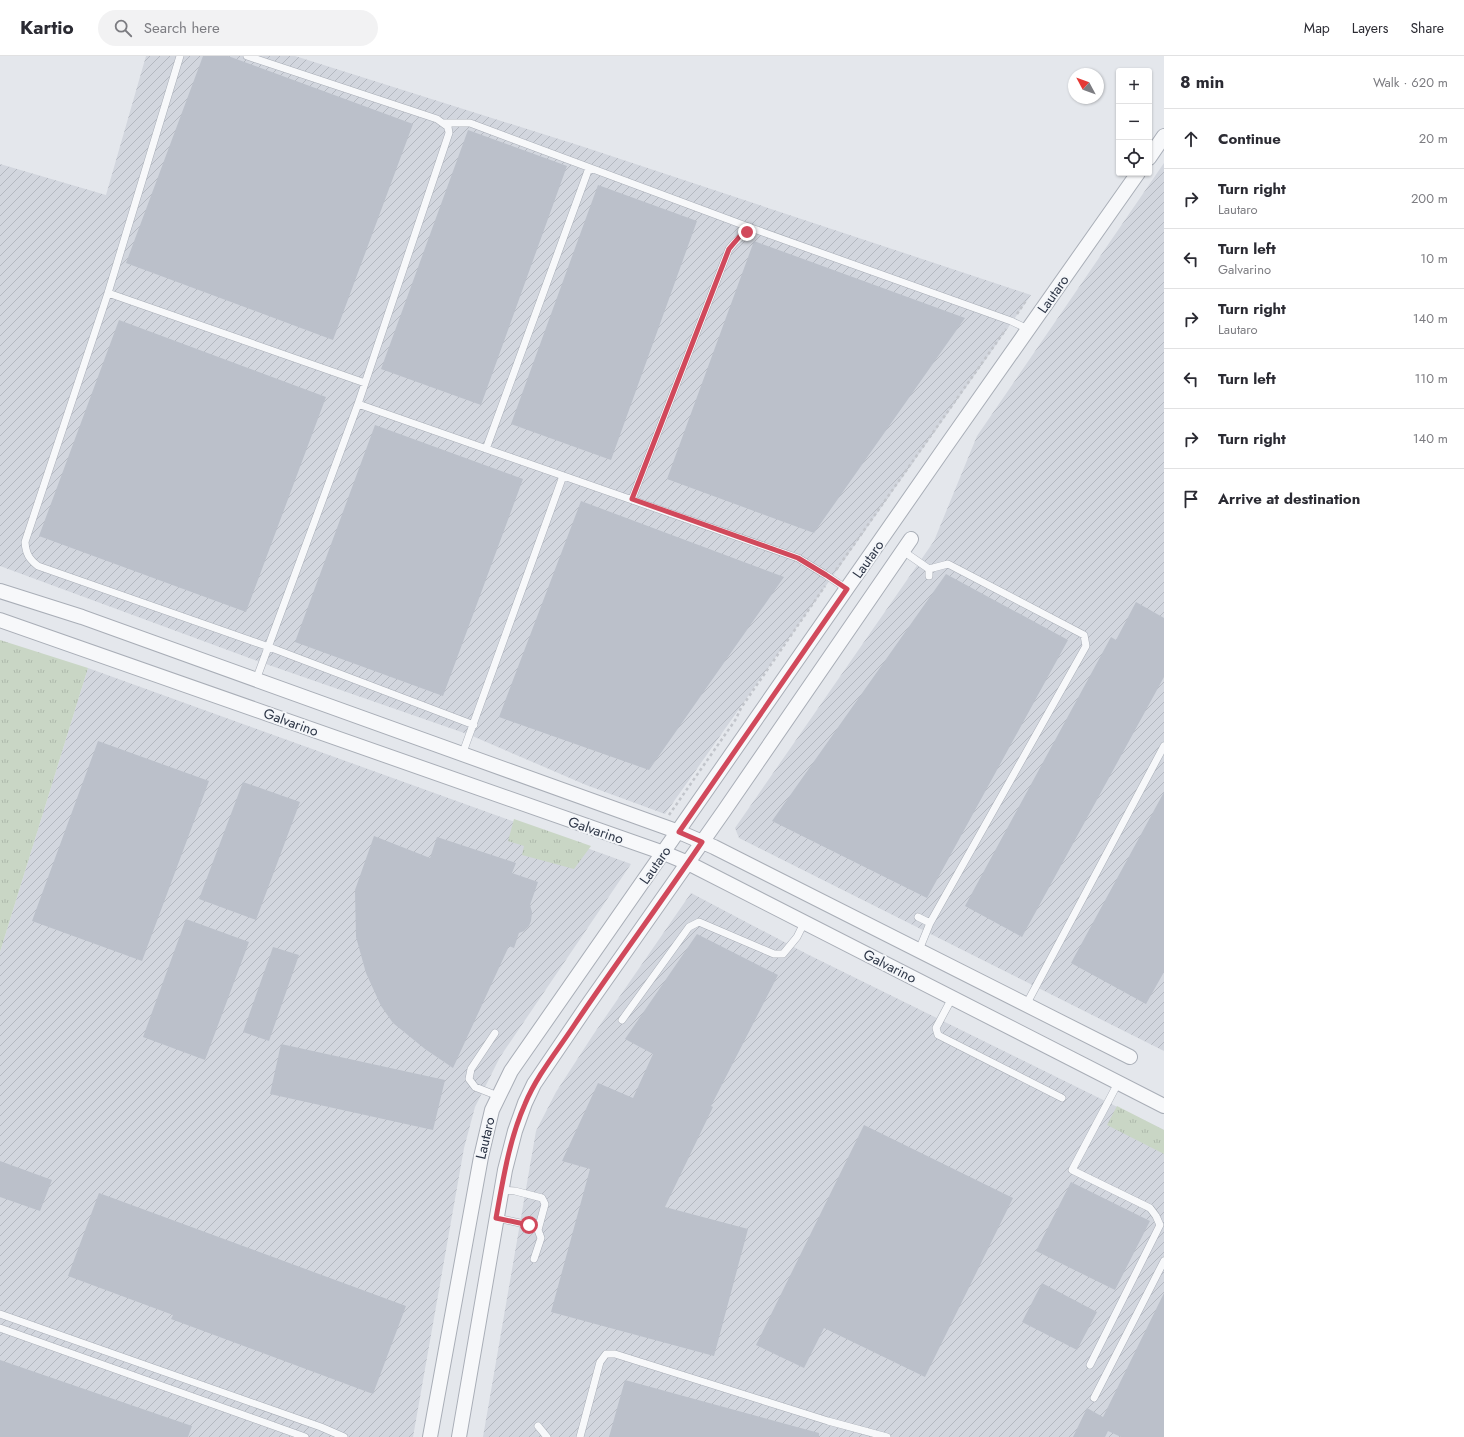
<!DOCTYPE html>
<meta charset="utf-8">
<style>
:root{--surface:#fff;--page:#f2f2f3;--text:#2b2b33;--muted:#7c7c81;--line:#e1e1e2}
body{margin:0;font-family:Jost,sans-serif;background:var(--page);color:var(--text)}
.controls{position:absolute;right:12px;top:12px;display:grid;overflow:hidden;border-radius:4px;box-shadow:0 1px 3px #0004}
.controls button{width:36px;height:36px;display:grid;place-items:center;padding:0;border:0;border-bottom:1px solid var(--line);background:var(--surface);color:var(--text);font:20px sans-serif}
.compass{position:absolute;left:1068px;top:12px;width:36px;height:36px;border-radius:50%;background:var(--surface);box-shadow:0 1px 3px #0004;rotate:311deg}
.stop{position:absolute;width:12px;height:12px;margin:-9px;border:3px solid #d1495b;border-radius:50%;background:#fff}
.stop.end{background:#d1495b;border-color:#fff;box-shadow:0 1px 4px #0008}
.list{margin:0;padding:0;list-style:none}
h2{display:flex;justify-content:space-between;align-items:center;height:52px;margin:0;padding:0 16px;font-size:17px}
h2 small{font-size:13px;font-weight:400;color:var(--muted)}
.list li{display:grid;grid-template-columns:26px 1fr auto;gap:12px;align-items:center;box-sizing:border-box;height:60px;padding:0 16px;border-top:1px solid var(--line)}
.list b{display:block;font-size:15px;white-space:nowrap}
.list p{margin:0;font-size:13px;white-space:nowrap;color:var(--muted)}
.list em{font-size:13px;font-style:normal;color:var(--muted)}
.icon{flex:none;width:22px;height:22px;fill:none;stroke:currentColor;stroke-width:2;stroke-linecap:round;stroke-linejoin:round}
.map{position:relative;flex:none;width:1164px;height:1381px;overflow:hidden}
header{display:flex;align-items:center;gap:24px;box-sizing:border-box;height:56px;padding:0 20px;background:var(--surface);border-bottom:1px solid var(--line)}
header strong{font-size:19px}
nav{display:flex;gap:22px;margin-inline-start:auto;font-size:14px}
.search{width:280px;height:36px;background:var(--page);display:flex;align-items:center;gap:10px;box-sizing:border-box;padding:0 14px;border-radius:22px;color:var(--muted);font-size:15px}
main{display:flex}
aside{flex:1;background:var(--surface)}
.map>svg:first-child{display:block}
</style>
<header>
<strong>Kartio</strong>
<div class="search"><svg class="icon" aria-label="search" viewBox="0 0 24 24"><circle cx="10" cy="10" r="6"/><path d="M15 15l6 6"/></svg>Search here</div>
<nav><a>Map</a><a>Layers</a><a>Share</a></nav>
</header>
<main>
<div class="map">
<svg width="1164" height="1381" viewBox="0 0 1164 1381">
<defs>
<pattern id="industrial-furrows" width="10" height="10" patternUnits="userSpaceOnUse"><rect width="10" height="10" fill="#d2d6de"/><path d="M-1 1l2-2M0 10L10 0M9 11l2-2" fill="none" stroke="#b4b8c0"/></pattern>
<pattern id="grass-tufts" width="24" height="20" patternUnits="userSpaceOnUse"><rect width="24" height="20" fill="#c9d6c5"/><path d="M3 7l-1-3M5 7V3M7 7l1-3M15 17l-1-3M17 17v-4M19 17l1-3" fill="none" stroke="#adb8ab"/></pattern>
</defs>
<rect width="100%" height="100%" fill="#e4e7ec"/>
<path fill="url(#industrial-furrows)" d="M146,0h149l286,90 450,149 -366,519 -79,-29 -116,-50 -207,-72 -263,-97v-402l106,31z
M1164,107v888l-425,-213 -4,-10 199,-287 43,-105z
M88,612l543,196 -131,193 -25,50 -11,41 -51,289h-413v-485z
M691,837l116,61 357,176v307h-681l53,-306 20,-39 37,-57z"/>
<path fill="url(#grass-tufts)" d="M0,584l88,28 -88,284z
M514,763l77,27 -17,23 -52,-14 2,-9 -16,-5z
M1117,1050l47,24v24l-57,-29z"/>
<path fill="#bbc0ca" d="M203,0h25l185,68 -80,216 -207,-77z
M468,74l99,36 -86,239 -100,-36z
M598,129l99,36 -86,239 -100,-36z
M754,185l211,77 -151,215 -147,-54z
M119,264l207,77 -80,215 -207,-76z
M375,369l148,54 -80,217 -148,-54z
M581,445l203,76 -135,193 -150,-53z
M946,518l122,66 -141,258 -155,-77z
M1136,546l28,16v59l-142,260 -57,-31 146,-269 5,3z
M98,685l111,40 -67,180 -110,-40z
M243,726l57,20 -44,118 -57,-21z
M1164,736v180l-18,32 -75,-41z
M374,780l56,22 7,-21 79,26 -4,10 26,9 -8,23 2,7 -1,9 -2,5 -5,5 -5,2 -5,15 -5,-2 -56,122 -28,-19 -32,-26 -12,-17 -15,-33 -10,-36 -1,-47z
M186,863l63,23 -44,118 -62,-23z
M697,878l81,41 -67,131 2,1 -48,100 83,22 -34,127 -163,-44 39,-143 -28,-8 36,-78 35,15 20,-44 -28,-15z
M273,891l26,8 -30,86 -26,-9z
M281,988l164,36 -12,50 -163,-36z
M864,1069l149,73 -88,179 -101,-49 -20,40 -48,-23z
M0,1105l52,19 -12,31 -40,-14z
M1071,1126l79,39 -35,69 -79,-39z
M99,1137l307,113 -33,88 -202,-75 2,-4 -105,-39z
M1042,1227l55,29 -20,38 -55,-28z
M1164,1237v144h-43l-13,-6 -3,6h-32l14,-29 16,9z
M0,1304l192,66 -4,11h-188z
M625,1324l194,53v4h-210z"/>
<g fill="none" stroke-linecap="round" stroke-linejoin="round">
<defs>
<path id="lane" d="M247,0l190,63 11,8 1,6 -91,271
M443,67h27l284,106
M108,237l72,-237
M365,327l-257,-90 -83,249c1,12 4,17 13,24l231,81 205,78
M486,393l103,-281
M632,443l97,-250c7,-9 14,-16 25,-20l257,92 17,8
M903,495l26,18v7
M256,624l102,-276 440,154 28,17 21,14
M462,699l101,-279
M918,861l12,6
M919,894l11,-27 156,-277 -2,-11 -136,-71 -19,5
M952,942l-16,30 2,7 124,63
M1026,949l138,-259
M622,964l67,-93 10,-5 75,32h9l14,-17 7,-14
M495,977l-24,36 -2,10 6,8 23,9
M501,1134l14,1 27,7 3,6 -7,26
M497,1162l32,7 9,5 3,8 -7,21
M0,1258l321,113 23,10
M0,1272l305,109
M1090,1309l70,-140 -4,-9 -6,-8 -78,-38 46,-87
M1094,1342l70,-137
M538,1370l9,11
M580,1381l20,-75 6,-8h9l213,67 59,16"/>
<path id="street" d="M1149,102l15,-22
M0,535l82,26 597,215 35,15 416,210
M0,564l664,233 24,10 476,243
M430,1381l51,-280 11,-47 19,-39 435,-625 192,-273
M459,1381l46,-267 10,-39 10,-28 9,-19 51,-75 139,-198 187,-272"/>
</defs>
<use href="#lane" stroke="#a9aeb7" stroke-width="8"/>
<use href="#street" stroke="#a9aeb7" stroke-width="16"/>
<path stroke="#c2c5cb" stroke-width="2.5" stroke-dasharray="3 3" stroke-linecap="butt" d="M1017,258l10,-15
M836,514l170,-241
M669,759l67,-96 5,-11 84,-122"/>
<use href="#lane" stroke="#f7f8fa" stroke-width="7"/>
<use href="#street" stroke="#f7f8fa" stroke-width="14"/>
</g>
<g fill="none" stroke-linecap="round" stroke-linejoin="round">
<path stroke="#d1495b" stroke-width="5" d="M529,1169l-33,-7c7,-38 13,-78 29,-114 12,-29 33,-54 50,-80 41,-61 86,-121 127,-182l-23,-10 168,-243 -21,-14 -28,-17 -166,-59 97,-250 11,-13 7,-4"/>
</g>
<g text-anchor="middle" stroke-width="4" stroke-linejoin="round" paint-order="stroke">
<g font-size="14" fill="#2b3445" stroke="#f4f6f9">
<text transform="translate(1053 238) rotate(-55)" y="5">Lautaro</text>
<text transform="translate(868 503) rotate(-55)" y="5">Lautaro</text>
<text transform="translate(291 666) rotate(20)" y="5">Galvarino</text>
<text transform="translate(596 774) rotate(19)" y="5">Galvarino</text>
<text transform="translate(655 809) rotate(-55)" y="5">Lautaro</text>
<text transform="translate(890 910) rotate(27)" y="5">Galvarino</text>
<text transform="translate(485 1082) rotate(-77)" y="5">Lautaro</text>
</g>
</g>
</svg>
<div class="controls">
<button>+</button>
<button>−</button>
<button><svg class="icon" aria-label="locate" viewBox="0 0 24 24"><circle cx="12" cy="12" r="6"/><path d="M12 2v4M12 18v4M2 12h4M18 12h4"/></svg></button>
</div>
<svg class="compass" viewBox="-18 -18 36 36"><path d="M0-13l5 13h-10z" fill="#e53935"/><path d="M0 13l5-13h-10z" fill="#7c7c81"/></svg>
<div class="stop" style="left:529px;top:1169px"></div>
<div class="stop end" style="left:747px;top:176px"></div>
</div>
<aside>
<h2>8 min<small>Walk · 620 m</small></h2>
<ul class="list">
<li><svg class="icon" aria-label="ahead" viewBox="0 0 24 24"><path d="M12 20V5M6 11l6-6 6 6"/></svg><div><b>Continue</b></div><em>20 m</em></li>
<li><svg class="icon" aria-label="right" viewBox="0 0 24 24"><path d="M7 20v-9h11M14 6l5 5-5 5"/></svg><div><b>Turn right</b><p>Lautaro</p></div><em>200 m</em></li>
<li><svg class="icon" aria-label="left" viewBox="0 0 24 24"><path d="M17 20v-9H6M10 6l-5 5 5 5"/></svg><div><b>Turn left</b><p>Galvarino</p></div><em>10 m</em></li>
<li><svg class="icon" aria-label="right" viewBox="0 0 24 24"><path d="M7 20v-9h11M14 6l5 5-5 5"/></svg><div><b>Turn right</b><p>Lautaro</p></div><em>140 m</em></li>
<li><svg class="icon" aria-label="left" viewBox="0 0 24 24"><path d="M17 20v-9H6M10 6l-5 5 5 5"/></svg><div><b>Turn left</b></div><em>110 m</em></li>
<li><svg class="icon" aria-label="right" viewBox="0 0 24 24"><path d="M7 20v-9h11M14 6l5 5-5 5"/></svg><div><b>Turn right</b></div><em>140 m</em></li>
<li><svg class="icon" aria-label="arrive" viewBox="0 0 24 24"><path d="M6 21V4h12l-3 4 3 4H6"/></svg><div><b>Arrive at destination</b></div></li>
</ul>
</aside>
</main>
